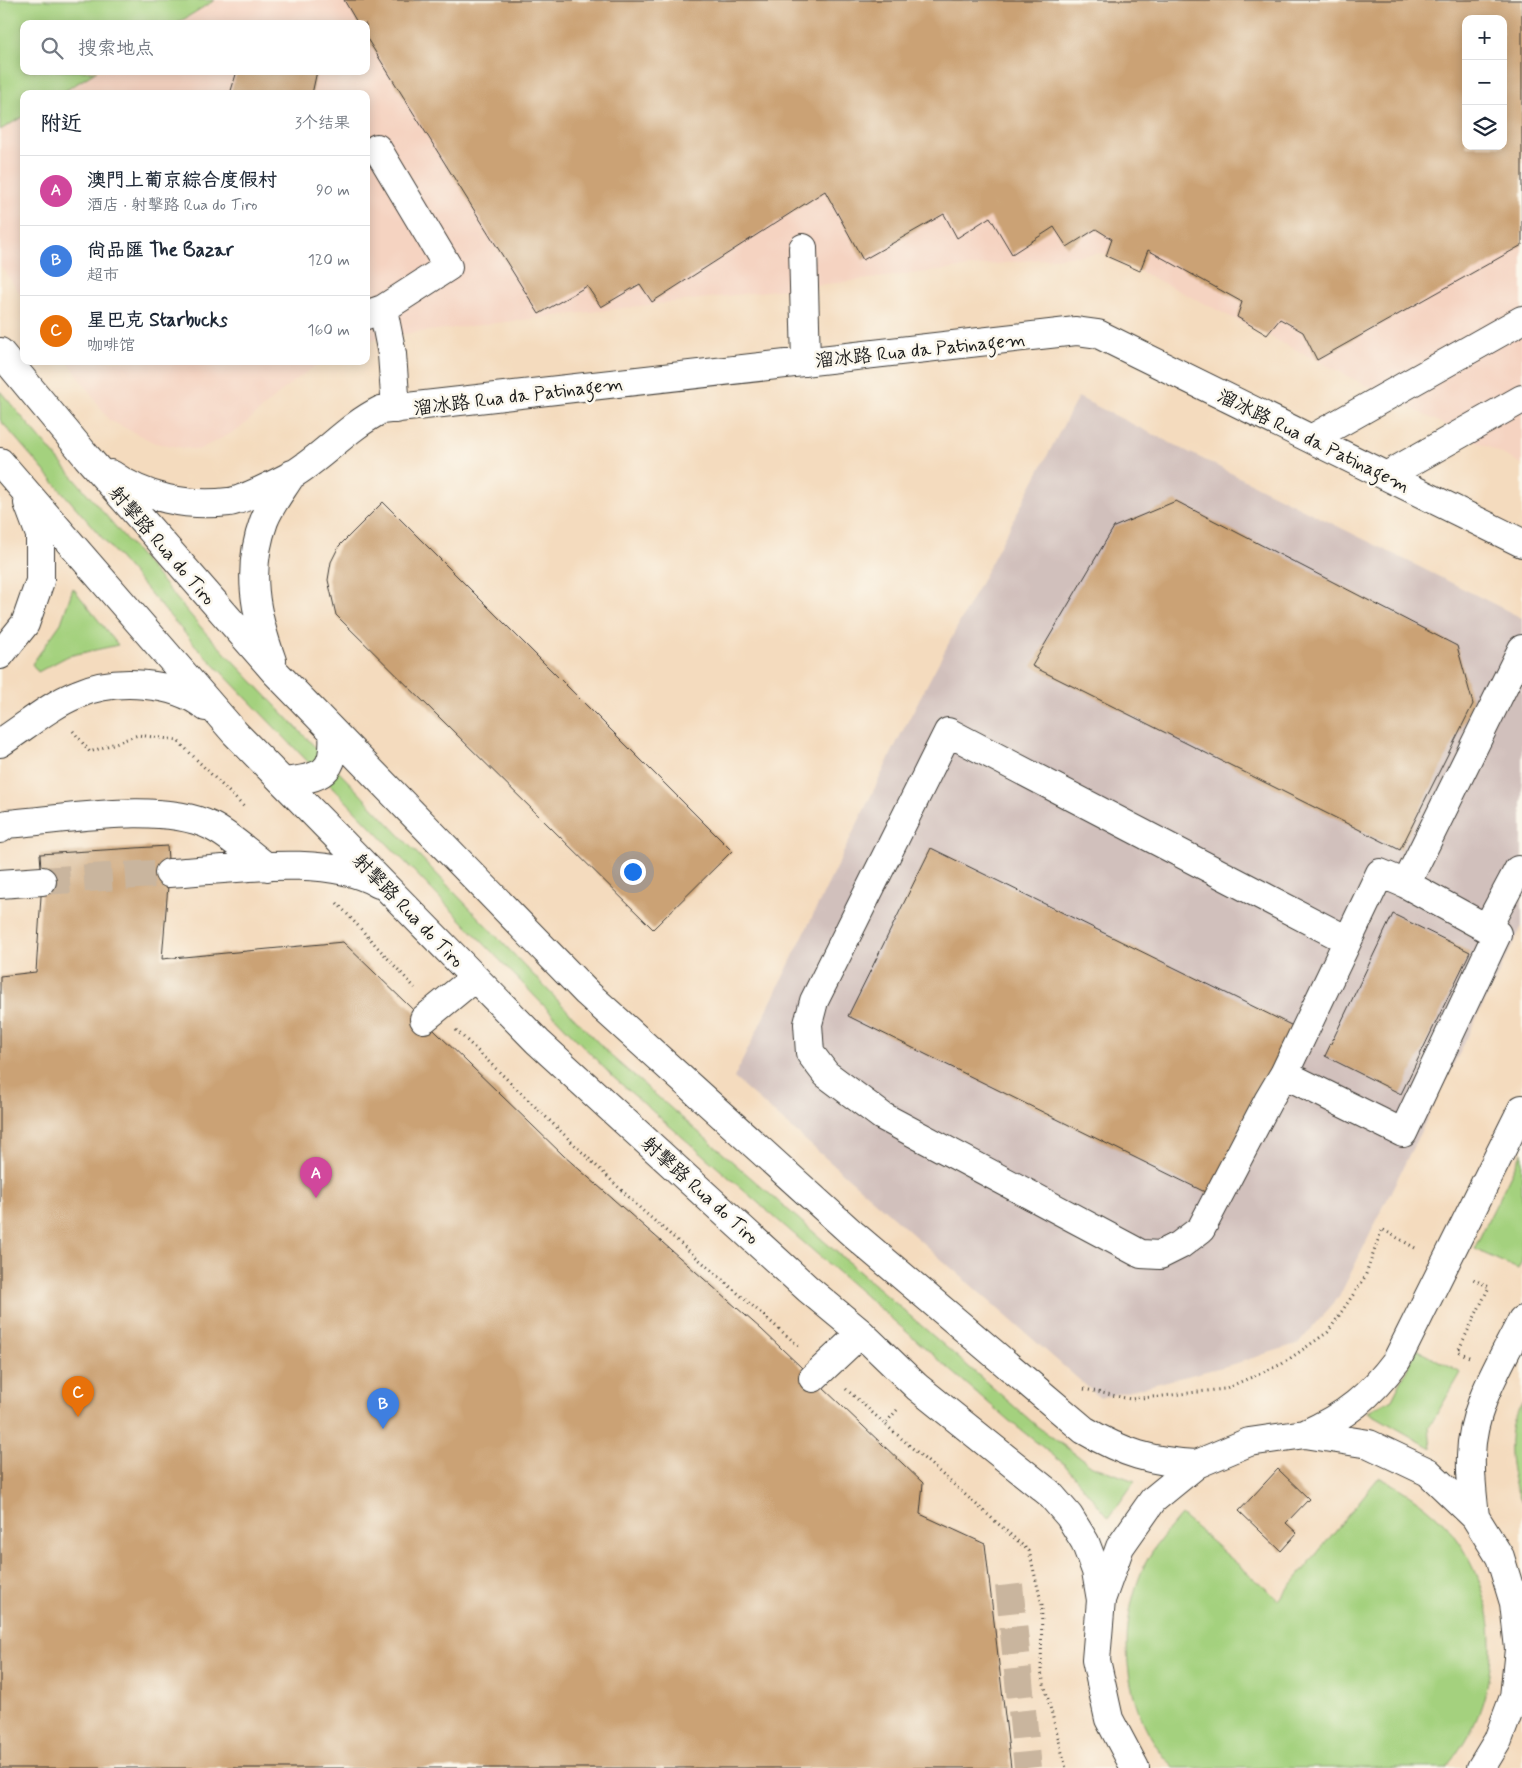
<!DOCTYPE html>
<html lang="zh">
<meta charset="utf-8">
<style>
:root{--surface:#fff;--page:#f6f6f7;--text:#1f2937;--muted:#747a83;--line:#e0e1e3;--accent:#b5179e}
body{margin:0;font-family:Mynerve,"LXGW WenKai TC",sans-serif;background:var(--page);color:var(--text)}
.controls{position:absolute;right:15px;top:15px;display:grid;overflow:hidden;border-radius:10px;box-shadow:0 2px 12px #0003}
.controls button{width:45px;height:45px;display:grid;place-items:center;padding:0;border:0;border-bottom:1px solid var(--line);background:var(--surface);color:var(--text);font:25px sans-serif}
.you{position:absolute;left:632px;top:871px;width:18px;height:18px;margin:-12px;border:4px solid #fff;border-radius:50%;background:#1a73e8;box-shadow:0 0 0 8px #1a73e833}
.badge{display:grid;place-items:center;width:32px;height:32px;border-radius:50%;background:var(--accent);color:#fff;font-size:16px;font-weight:700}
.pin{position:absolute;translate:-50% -41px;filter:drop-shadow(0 1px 2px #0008)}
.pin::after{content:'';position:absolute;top:26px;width:18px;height:15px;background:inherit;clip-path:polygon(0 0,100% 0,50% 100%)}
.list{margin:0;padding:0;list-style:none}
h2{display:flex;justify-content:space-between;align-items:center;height:65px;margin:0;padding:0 20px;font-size:21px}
h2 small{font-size:16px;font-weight:400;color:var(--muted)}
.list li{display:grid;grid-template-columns:32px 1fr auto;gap:15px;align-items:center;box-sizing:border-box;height:70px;padding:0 20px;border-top:1px solid var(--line)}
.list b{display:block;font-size:19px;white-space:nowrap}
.list p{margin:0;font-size:16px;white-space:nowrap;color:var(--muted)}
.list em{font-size:16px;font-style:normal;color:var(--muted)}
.icon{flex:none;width:28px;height:28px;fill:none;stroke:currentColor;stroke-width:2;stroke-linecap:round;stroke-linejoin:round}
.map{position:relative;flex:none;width:1522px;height:1768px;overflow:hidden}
.search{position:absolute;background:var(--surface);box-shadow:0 2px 12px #0003;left:20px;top:20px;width:350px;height:55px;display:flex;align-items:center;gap:12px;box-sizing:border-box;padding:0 18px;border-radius:10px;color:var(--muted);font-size:19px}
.panel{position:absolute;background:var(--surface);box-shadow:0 2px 12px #0003;left:20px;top:90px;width:350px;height:275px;border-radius:10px}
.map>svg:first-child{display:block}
</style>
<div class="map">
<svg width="1522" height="1768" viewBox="0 0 1522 1768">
<rect width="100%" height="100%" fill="#fbf7ec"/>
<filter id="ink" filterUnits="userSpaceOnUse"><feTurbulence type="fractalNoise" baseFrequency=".02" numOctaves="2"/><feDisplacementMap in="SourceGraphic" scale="10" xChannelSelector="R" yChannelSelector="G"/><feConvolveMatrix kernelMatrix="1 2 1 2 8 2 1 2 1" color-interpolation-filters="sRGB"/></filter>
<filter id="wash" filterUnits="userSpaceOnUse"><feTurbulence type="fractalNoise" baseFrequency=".0096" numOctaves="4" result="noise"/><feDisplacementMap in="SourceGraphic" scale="20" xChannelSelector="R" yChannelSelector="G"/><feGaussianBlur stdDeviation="1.12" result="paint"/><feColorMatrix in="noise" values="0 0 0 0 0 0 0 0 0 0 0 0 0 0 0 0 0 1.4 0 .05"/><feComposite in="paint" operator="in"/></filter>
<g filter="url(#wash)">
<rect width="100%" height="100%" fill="#f4dbbe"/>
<path fill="#f5d3c1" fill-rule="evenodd" d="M0,0h1522v464l-418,-211 -83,8 -635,75 -20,6v-248h-342v205l-24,-34zM1466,19h37v127h-37zM24,24h342v47h-342z
M68,361h254l-32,23 -52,46 -40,20 -43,-7 -46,-23z"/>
<path fill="#d1c0bc" d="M1078,397l444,221v308l-183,371 -40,46 -65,21 -134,34 -366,-320 165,-340z"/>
<path fill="#a4d17e" stroke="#60764d" d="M0,0h215l-39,24h-152v47h73l-37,23h-36v22l-24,14z
M0,391l205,241 407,425 426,370 54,39 43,15 -26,37 -45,-54 -57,-45 -395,-343 -417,-431 -195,-225z
M73,588l45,57 -50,11 -30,16 -6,-8 29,-41z
M1522,1152v109l-4,8 -44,-20z
M1417,1349l44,24 -32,54 2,21 -63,-36 24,-13z
M1522,1404v98c-11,-21 -16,-58 -9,-81 2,-6 6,-12 9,-17z
M1379,1477c27,14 53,31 73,55 54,69 52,170 -6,236h-272c-51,-54 -60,-138 -29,-204 9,-18 23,-34 36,-49l98,85z"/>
<g id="blocks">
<path fill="#cba275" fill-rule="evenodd" d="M344,0h1178v245l-205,115 -14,-28 -23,-13 -13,16 -30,-18 5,-15 -94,-52 -8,21 -34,-15 6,-17 -16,-10 -29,18 -13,-20 -42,27 -22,-37 -33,21 -13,-24 -81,46 -38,-69 -173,111 -12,-18 -39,23 -14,-21 -48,28 -173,-277v-13h-8zM1466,19h37v127h-37z
M237,71h80l-5,23h-82z
M1176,501l281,145 16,58 -73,146 -368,-184 82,-139z
M383,502l349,349 -79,78 -317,-314 -8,-35 3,-18 8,-16z
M167,846l2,27 -7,86 181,-17 221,214 197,173 162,154 -3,31 65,30 26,224h-1011v-792l36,-4 6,-91 -2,-27z
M931,848l364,179 -82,169 -365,-180z
M1393,914l77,38 -69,142 -76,-38z
M1278,1469l31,30 -23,24 11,10 -16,18 -42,-40z"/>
</g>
</g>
<g filter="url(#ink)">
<use href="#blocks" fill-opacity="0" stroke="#3c3934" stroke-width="1"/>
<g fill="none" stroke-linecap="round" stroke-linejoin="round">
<path stroke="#c9b59e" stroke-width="28" stroke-dasharray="28 14" stroke-linecap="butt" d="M42,881l127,-8
M1009,1585l19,183"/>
<defs>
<path id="minor" d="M377,148l71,119 -65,42
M803,248l3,114
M366,315l17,-6 9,45 4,55
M0,352l87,105 189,216 311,320 267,242 230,195c39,23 68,32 113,34
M1311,439l211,-119
M0,462l235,271 303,309 270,247 53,44 56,54 132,106 20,23 16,26 11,29 5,29
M111,474c34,24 76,33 118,28 12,-1 52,-21 63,-27 32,-19 55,-48 89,-65l695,-79 22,3 424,209
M1386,476l136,-77
M0,655l25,-31 15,-43v-46l-12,-32
M272,661c-17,-47 -26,-91 -8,-140 6,-16 19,-32 28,-47
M0,743c25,-16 50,-38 78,-49 36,-16 97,-13 128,13
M284,782c38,-4 52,-9 49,-50
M0,829l7,-5c57,-4 153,-23 204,2 20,10 38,28 56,41
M169,873c60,-3 158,-20 210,11
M1380,873l26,11 91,50 -94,199 -119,-59z
M0,884l42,-3
M1406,884l116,-235
M1487,928l31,-58 4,2
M424,1019l50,-41
M1284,1074l-16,27 -67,128 -21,16 -20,10 -19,-1 -259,-138 -56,-42 -16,-21 -2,-29 6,-23 134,-269 399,208
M813,1378l48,-45"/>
<path id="major" d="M1305,1434c41,-18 65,-38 92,-74l125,-251
M1475,1517c-2,-20 -5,-41 -4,-61 1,-50 30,-93 51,-136
M1135,1768l-26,-49 -13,-59 5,-60 19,-53 33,-47 44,-36 52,-22 56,-8 64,10 59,28 47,45 25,40 14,46 5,46 -5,48 -16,43 -17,28"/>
</defs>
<use href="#minor" stroke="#3c3934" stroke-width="30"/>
<use href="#major" stroke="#3c3934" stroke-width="30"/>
<path stroke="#3c3934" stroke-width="3" stroke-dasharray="1 4" stroke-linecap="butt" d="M73,731l17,21 48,-17 39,5 68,68
M337,903l78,85
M456,1030l186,180 159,138
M1469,1357l-11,-6 31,-64 -18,-9
M846,1389l39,35
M1084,1389l46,10 33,-3 61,-7 58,-25 46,-32 37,-55 17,-48 35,20
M897,1410l-12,14 144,127 13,54 -1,67 25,96"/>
<use href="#minor" stroke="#fff" stroke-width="28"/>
<use href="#major" stroke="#fff" stroke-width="28"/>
</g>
</g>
<g text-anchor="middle" stroke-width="5" stroke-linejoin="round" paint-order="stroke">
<g font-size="19" fill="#1c1c1c" stroke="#fbf7ec">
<text transform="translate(920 349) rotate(-6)" y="7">溜冰路 Rua da Patinagem</text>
<text transform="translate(518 395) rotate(-7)" y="7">溜冰路 Rua da Patinagem</text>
<text transform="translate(1314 440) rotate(26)" y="7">溜冰路 Rua da Patinagem</text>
<text transform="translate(163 545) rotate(49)" y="7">射擊路 Rua do Tiro</text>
<text transform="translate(409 910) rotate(46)" y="7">射擊路 Rua do Tiro</text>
<text transform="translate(701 1190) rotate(42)" y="7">射擊路 Rua do Tiro</text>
</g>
</g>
</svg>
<div class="controls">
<button>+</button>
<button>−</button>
<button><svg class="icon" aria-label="layers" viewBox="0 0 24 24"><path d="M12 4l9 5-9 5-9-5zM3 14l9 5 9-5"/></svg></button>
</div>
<div class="you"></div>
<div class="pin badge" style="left:316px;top:1198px;background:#d1479c">A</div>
<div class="pin badge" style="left:383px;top:1429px;background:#3f7fe0">B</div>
<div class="pin badge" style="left:78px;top:1417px;background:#e8710a">C</div>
<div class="search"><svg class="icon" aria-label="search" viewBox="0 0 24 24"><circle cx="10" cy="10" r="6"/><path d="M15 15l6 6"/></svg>搜索地点</div>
<section class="panel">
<h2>附近<small>3个结果</small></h2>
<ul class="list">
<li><span class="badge" style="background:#d1479c">A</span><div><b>澳門上葡京綜合度假村</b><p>酒店 · 射擊路 Rua do Tiro</p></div><em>90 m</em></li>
<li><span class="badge" style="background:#3f7fe0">B</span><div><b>尚品匯 The Bazar</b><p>超市</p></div><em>120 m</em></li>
<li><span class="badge" style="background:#e8710a">C</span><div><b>星巴克 Starbucks</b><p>咖啡馆</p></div><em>160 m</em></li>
</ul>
</section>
</div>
